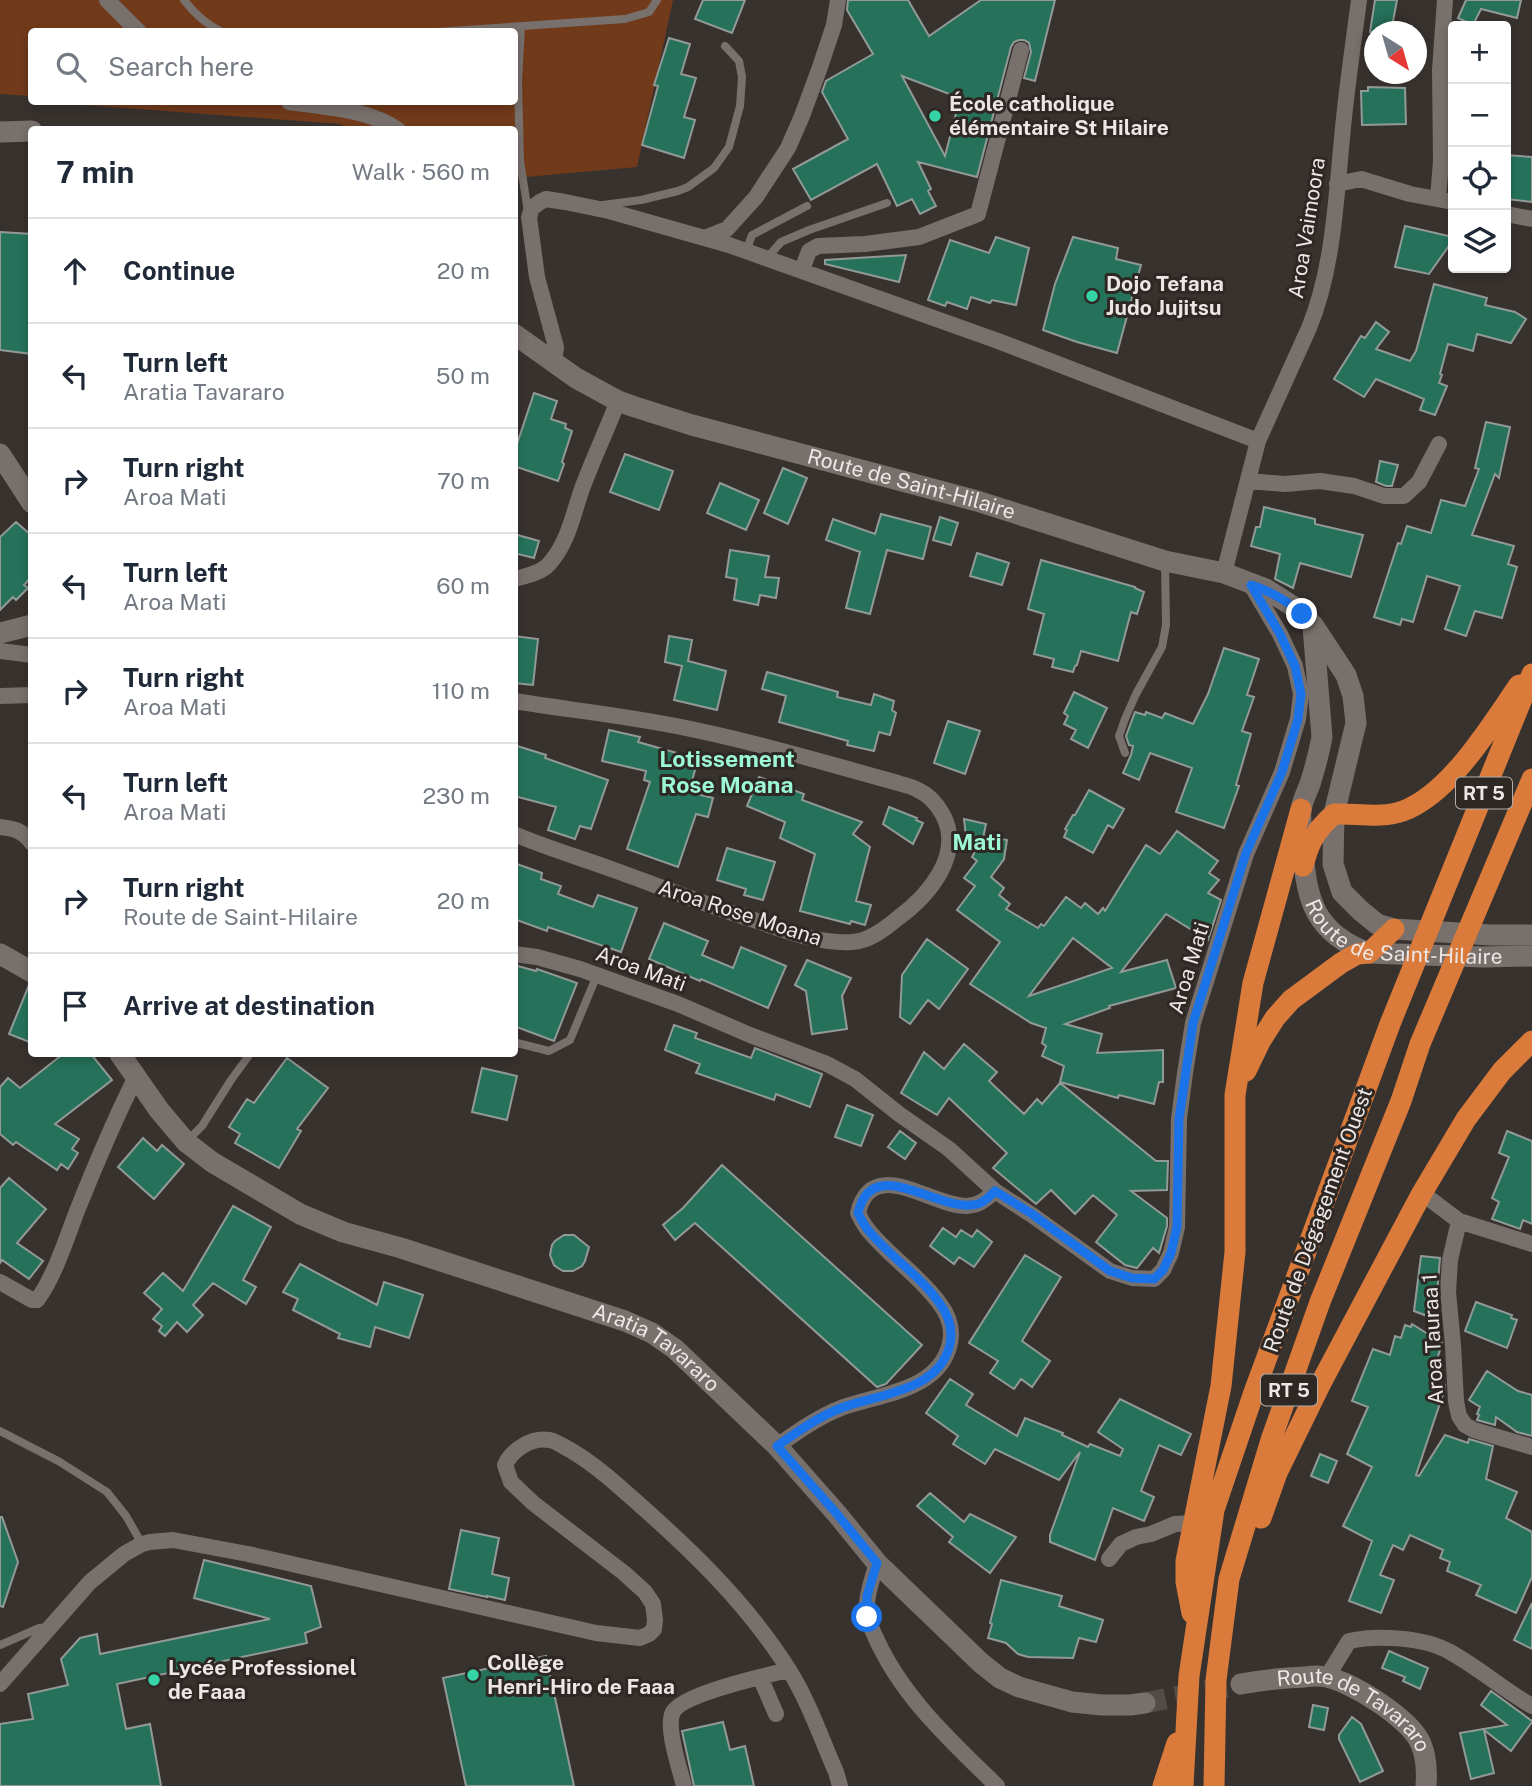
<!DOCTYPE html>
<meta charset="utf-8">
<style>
:root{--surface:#fff;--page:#f6f6f7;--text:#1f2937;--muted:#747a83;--line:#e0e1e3}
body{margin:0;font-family:"Public Sans",sans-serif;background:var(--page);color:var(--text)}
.controls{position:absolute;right:21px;top:21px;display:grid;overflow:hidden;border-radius:7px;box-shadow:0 4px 10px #0003}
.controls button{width:63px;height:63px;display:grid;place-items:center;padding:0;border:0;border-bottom:2px solid var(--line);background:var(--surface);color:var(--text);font:35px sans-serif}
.compass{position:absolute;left:1364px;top:21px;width:63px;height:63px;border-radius:50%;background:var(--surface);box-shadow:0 4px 10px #0003;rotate:143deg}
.stop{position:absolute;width:21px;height:21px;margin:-16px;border:5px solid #1a73e8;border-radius:50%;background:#fff}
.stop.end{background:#1a73e8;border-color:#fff;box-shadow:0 2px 7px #0008}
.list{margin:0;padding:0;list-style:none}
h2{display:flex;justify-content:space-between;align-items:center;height:91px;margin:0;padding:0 28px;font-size:30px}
h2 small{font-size:23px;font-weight:400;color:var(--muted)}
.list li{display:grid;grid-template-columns:46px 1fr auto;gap:21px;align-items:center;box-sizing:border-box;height:105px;padding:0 28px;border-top:2px solid var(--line)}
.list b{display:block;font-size:26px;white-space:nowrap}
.list p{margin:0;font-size:23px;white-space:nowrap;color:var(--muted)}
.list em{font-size:23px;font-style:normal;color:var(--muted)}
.icon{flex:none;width:38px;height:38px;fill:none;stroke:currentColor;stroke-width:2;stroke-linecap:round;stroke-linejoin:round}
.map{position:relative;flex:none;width:1532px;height:1786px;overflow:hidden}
.search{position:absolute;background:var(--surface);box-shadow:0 4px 10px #0003;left:28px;top:28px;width:490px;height:77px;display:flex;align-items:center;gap:18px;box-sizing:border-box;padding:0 24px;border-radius:7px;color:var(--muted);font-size:26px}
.panel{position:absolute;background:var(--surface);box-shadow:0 4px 10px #0003;left:28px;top:126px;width:490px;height:931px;border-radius:7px}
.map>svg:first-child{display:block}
</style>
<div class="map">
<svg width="1532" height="1786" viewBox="0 0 1532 1786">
<rect width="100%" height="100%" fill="#38322f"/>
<path fill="#713a1a" d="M0,0h673l-36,167 -122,11 -1,-48 -164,-1 -10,-5 -256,-19 -19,-3h449v-70h-482l-1,64 -31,-2z"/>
<path fill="#26715a" stroke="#929a97" stroke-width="2" fill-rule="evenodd" d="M703,0h42l-13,33 -37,-14z
M848,0h60l21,36 52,-36h74l-20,81 -11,-3 7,-26 -2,-9 -5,-3h-5l-5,2 -3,5 -34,130 -59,-15 13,27 -3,2 8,15 -16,8 -8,-15 -15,7 -20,-42 -66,36 -18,-31 55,-30 -26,-47 4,-11 47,-27 -26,-44zM902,76l58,22 -15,58z
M1375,0h22l-6,32h-21z
M1466,0h55l-4,18 -36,-9 -8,16 -15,-7z
M669,38l21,6 -9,30 15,4 -12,39 11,3 -11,38 -42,-13 16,-59 -4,-1z
M1368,87l37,1 1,36 -44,1 -1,-34h7z
M1506,155l26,2v45l-25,-3 1,-12h-2z
M1405,226l48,11v3l-24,34 -34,-7z
M0,232l32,2v120l-32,-4z
M996,237l33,11 -13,57 -24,-5 -2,3 -19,-6 -4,12 -20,-7 -2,4 -17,-6 22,-60 39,13z
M1073,237l45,11 -2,11 25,6 -24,88 -40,-11 -34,-12 12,-46z
M906,255l-7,27 -74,-18v-4z
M1434,284l53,14 -2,7 30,7 11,7 -15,24 -34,-9 -4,17 -25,-7 -8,30 2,1 -3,8 8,3 -12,29 -15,-5 4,-11 -48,-20 -12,18 -30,-18 27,-43 4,2 11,-16 13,10 -13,17 34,12 6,-10z
M534,393l23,8 -6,18 15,5 -1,4 7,3 -10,31 2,2 -6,17 -44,-15v-13z
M1486,422l24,5 -11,51 -4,-4 -23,61 42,11 -6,18 9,3 -15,51 -27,-7 -9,25 -21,-7 15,-43 -33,-10 -14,46 -11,-3 -2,6 -26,-8 24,-74 3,1 6,-18 24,7 10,-33 24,6 14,-37 -4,-1z
M625,454l48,17 -14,39 -49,-18z
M1380,461l18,4 -6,21h-6l-10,-4z
M783,468l24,10 -19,46 -24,-11z
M720,483l39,17 -13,30 -39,-17z
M1264,507l51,12v5l48,11 -12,42 -51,-14 -7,25 -18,-9 5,-25 -29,-8 5,-19h4z
M881,514l50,13 -8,32 -36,-9 -17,64 -24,-6 14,-56 -34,-12 7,-21 42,15z
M940,517l18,6 -7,22 -18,-5z
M16,522l16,14v40l-8,9 4,3 -12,12 -3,-3 -13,13v-73z
M514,534l25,7 -5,17 -20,-5z
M730,550l39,6 -4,21 14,1 -3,20 -16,-3 -2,10 -24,-5 3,-21 -11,-2z
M977,553l32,10 -7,22 -32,-9z
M1041,560l94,27v1l9,4 -7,22 -6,-2 -13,49 -37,-10 -4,14 -2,1 -2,6 -21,-5 2,-8 -20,-5 10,-40 -16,-5z
M514,636l24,3 -5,46 -19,-2z
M669,636l23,4 -4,21 38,10 -9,39 -43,-10 8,-34 -17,-4z
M1224,648l35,11 -12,36 7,2 -12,34 9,3 -15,51 3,1 -15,42 -48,-16 16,-44 -42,-15 -11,27 -16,-7 8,-18 2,-9 -4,-1 -3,-9 9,-24 10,3 1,-3 16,6 3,-5 28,11 15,-30z
M767,672l71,20 -1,5 34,8 3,-11 20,7 -2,9 4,3 -6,22 -11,-3 -5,19 -27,-6 1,-4 -69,-19 7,-26 -24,-7z
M1074,692l33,16 -19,40 -17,-9 5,-9 -12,-6 4,-8 -4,-3z
M948,721l32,10 -15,43 -31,-11z
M609,730l31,7 -2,5 60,17 -9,33 24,6 -5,19 -12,-3 -18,53 -51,-18 23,-67 -6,-2 2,-9 -44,-10z
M514,745l32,10 -1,3 63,22 -17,49 -11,-3 -5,13 -27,-9 8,-23 -42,-11z
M759,777l45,17 -2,6 60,22 -9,12 17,13 -14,54 15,4 -6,20 -14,-4 -1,3 -50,-13 15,-57 -35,-16 5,-16 -38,-16z
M1089,790l35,19 -11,19 -5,-3 -15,28 -29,-16 3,-7 -2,-1 8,-14h2z
M889,807l28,11 -1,2 7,3 -10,21 -30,-20z
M964,819l22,5 -3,14 1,-2 23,4 -3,19 -13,18 13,11 -5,7 11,9 -4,5 32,19 3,-4 3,2 22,-29 15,11 4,-5 13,11 5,-6 2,3 41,-66 14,9 17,-23 41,30 -9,12 10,7 -11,13 13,7 -13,40 -42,-26 -45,58 46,-12 9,28 -67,18 1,2 -45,16 37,10 -5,19 66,-3v32h-4l-5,22 -35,-9 -1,3 -58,-16 4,-16 -22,-10 4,-10 -4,-3 4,-15 -15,-5 -61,-39 30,-42 -43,-32 18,-24 -11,-8 13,-17 -5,-4 9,-16 -15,-5zM1073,938l39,30 -83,28z
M727,848l48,14 -12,38 -19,-5 2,-6 -29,-9z
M514,863l28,10 -1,6 20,7 -3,8 35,13 5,-12 39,13 -16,44 -73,-25 -1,4 -33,-12z
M664,923l44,18 -6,14 31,13 8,-21 45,19 -18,42 -67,-29 -1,2 -51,-22z
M927,939l41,30 -29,40 -11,-9 -18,24 -10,-7 2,-42z
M807,960l44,18 -9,18 5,33 -35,5 -6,-43 -11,-6z
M514,965l22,6 1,-2 40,14 -23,58 -40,-15z
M29,985h3v58l-23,-9z
M674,1025l23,8 -2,5 56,20 4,-10 67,26 -12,33 -34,-13 -2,6 -78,-27 4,-9 -35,-14z
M964,1044l33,28 -8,9 35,33 13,-15 5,5 18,-21 96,78h12l-1,29 -36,1 36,27v8l-8,27 -6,-5 -16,20 -12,-3 -29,-23 21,-27 -24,-20 -18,19 -24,-24 -15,14 -43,-36 14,-15 -58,-55 -12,17 -36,-22 23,-41 20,17z
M63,1054h28l21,26 -57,44 24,15 -7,10 6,4 -10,16 -7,-5 -4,6 -41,-28 -3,3 -13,-11v-47l8,-9 12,10z
M287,1058l41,30 -31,41 4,2 -22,37 -44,-25 5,-9 -11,-7 18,-28 7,4z
M482,1068l35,8 -10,44 -35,-8z
M847,1105l26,10 -12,31 -26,-9z
M900,1131l16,12 -11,16 -17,-12z
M1507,1131l25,10v83l-9,-4 -3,9 -28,-10 7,-17 -7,-4 17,-41 -10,-4z
M143,1138l14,13 5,-6 22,19 -30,35 -36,-32z
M722,1165l200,180 -36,39 -9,3 -182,-164 -20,17 -12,-15 20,-17z
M9,1178l37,31 -29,34 26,18 -14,18 -27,-19 -2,3v-75z
M233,1206l38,21 -28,53 13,7 -10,17 -33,-21 -20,22 10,10 -16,17 -10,-10 -12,14 -6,-5 3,-5 -9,-7 9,-10 -18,-16 19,-20 20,18z
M943,1228l13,9 5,-7 11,7 5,-7 15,12 -18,25 -15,-10 -5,7 -24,-18z
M564,1235h10l15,12 -4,14 -3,5 -9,5h-10l-5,-3 -4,-3 -4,-10 2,-10 3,-4z
M1025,1255l36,22 -39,64 28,20 -18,26 -11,-8 -7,10 -24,-16 8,-12 -29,-18z
M1421,1256l19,2 -5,61 -21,-8z
M300,1264l77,41 7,-23 39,13 -14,43 -34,-11 -5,20 -32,-9 2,-4 -47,-24 5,-11 -15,-7z
M1476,1302l36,13 -1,3 6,2 -10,28 -42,-17z
M1412,1324l30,19 -11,37 14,5v3l-29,87 3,1 26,-41 23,8 1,-4 24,7 -7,33 31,13 -11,26 26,14v45l-16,36 -40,-18 5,-10 -34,-14 3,-9 -10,-4 3,-8 -33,-15 -7,15 -10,-5 -13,30 14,5 -13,33 -32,-12 23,-60 -29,-15 29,-59 -25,-13 21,-47 -16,-6 21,-52 17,6 5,-19 6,2 4,-13 6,2z
M1487,1371l31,20 14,4v41l-15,-4 -21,-15 -1,8 -18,-5 2,-5 -2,-1 3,-7 -11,-7z
M950,1379l23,15 -7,11 51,31 8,-18 38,15 -1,2 26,12 2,-3 30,12 3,-7 -25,-17 22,-33 71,35 -10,21 -22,-10 -18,46 13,6 -10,24 -31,-13 -18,52 -45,-18v-7l30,-83 -21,28 -64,-31 -10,15 -32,-20 5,-8 -32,-23z
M1320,1454l17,7 -9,22 -17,-7z
M930,1493l34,29 6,-8 46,23 -26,36 -41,-31 4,-5 -36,-31z
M0,1517h2l16,45 -15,45 -3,-1z
M461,1530l38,8 -7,36 17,4 -4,22 -18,-4v1l-38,-8z
M204,1560l107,26 10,41 -16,6 2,10 -190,41 9,45 24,-5 11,62h-161v-62l33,-5 -5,-25 40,-9 -7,-26 19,-21 17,-4 3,20 170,-35 -76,-21z
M1001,1580l61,16 -3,10 44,14 -7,22 -17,-4 -6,20 -45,-1 -10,-3 -12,-11 -18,-5 4,-14 -2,-1z
M1532,1603v46l-18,-9z
M1389,1651l39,17 -8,21 -17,-8 2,-4 -23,-9z
M546,1656l28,130h-108l-23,-108z
M1491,1691l41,30v1l-21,29 -27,-21 10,43 -23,6 -11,-46 47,-8 -26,-20z
M1313,1705l15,3 -4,22 -15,-3z
M1352,1717l9,7 22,47 -23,11 -21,-43v-4z
M723,1722l7,28 15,-4 9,40h-60l-12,-55z"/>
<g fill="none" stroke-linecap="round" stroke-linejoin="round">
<path stroke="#534d4a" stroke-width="21" stroke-dasharray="21 10" stroke-linecap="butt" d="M1145,1703l96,-19"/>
<path stroke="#78706c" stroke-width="8" d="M184,0c10,13 23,25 38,32
M521,27l-3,54 2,80 8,51
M436,32l189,-13 24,-7 8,-12
M603,205l38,-5 37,-9 10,-4 26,-19 15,-21 11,-41 2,-29 -3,-16 -14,-15
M746,251l6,-16 55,-29
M767,258l14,-16 28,-12 78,-27
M1125,753l-6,-17 6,-17 11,-25 26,-47 4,-22 -1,-62
M517,1043l32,8 21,-11 27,-65
M187,1141l15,-15 29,-46 19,-26
M0,1431l60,31 47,30 19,24 16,28
M0,1645l39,-17 9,-1"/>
<path stroke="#78706c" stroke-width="16" d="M107,0l32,32
M289,102c34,5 81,7 109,28
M1337,184l24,-5 49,15 43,8
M1438,199l3,-38 -1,-91 5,-70
M1506,214l26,5
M705,238l22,-9 29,-32 32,-49 14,-32 18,-49 14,-42 4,-25
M802,270l7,-19 9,-5 47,-2 54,-7 59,-23 43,-164
M554,361l2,-14 -19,-70 -8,-60 3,-9 8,-6 6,-3 19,3 44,9 120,34 269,96 260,100
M1248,481l37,3 35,-3 34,5 30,10h20l15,-14 20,-38
M1224,573l34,-132 51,-113c24,-58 27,-128 33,-190 4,-46 11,-92 17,-138
M514,579c12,-3 27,-6 35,-15 20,-22 24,-51 34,-78 11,-29 24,-57 35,-85
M0,651l32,4
M0,696l32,-1
M514,701c62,10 125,16 186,30 67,14 132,34 198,52 6,2 13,3 20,7 11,5 19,14 25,25 21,40 -15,81 -45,103 -13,11 -29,23 -46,24 -34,2 -66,-11 -98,-22 -47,-15 -93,-33 -140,-50 -33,-12 -67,-22 -100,-36
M0,827c15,2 22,3 32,16
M514,954l23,3 43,12 98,35 72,31 77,29 28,15 44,35 50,35 46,42
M1422,1193l37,28 73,23
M1459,1221l-9,39 -2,32 5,53 3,56 3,15 6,9 9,5 58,17
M0,1282l32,18h5c17,-22 30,-63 40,-89 18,-45 37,-91 59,-134
M777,1446c20,-14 41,-29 64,-38 38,-14 99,-17 109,-65 3,-14 -1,-27 -10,-39 -20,-28 -50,-47 -71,-73 -5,-5 -8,-12 -11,-18 14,-59 74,-6 109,-7 13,-1 19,-7 28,-15l37,24 78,56 22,7 22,1 9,-9 8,-17 6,-26 2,-108 6,-46 8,-50 53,-169 36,-82 16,-53 3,-25 -6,-28 -15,-32 -29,-49
M1109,1559l12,-15 15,-7 15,-3 24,-10 19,-1
M877,1563c-5,17 -12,35 -10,53 1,6 5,13 8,20 26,60 76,105 122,150
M760,1677l16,37
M1327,1677l22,-36c29,-6 75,-4 101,11 29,16 54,38 82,54
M0,1684l90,-102 34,-28 18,-10 8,-2 23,-2 75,14 348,79 44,5 9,-4 5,-5 1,-9 -2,-16 -8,-12 -21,-19 -91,-70 -22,-21 -6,-17c7,-15 26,-28 44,-25 4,0 10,4 14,6 23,12 41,27 60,44 62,54 122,110 166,180 20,32 32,68 47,102l4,14
M684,1786c-4,-17 -19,-59 -11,-74 9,-18 94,-37 116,-42"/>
<g stroke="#78706c" stroke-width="21">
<path d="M0,132l32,-1"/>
<path id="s1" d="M514,334l62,44 42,23 17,6 57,18 285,76 188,60 59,12 42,16 25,16 22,20 33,50 7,21 3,27 -22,91 -1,50 9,28 19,19 16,13 17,5 97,6h41"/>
<path d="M0,454l32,49"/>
<path id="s2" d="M1313,627l9,110c-3,16 -7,31 -12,47 -3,8 -8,17 -9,26 -1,12 1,25 2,37 2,53 13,87 66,106l113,4 50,-1"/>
<path d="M0,633l32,-8"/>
<path d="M0,954l32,18"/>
<path id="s3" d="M120,1054l39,56 27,32 26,20 88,52 43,18 58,16 224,73 27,12 23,16 102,97 60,68 40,49 104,100 19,15 19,9 53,15 30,3h28l15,-2"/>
<path id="s4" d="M1241,1684c21,-4 42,-6 64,-7 6,-1 14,-2 21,0 26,5 85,42 95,67 5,12 6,29 5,42"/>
</g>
<path stroke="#da7a3b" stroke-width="21" d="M1303,866c6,-24 12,-35 31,-52 22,-1 48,5 69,-3 48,-18 88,-86 116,-126
M1246,1071l15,-31 14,-22 16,-18 50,-37 16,-9 12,-1 25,-24
M1261,1518l16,-45 45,-92 100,-188 44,-74 36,-48 30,-30
M1192,1613l-6,-31v-21l35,-175 14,-134v-157l18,-112 48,-174
M1163,1786l14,-43
M1183,1786l6,-110 25,-166 39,-115 137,-371 142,-350
M1214,1786l2,-106 13,-101 42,-139 49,-138 81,-201 19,-57 112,-265"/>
</g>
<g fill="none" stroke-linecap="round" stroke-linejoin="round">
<path stroke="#1a73e8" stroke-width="9" d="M867,1617v-21l10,-33 -40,-49 -60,-68c20,-14 41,-29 64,-38 38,-14 99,-17 109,-64 3,-15 -1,-28 -10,-40 -19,-28 -50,-47 -71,-73 -5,-5 -8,-12 -11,-18 14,-62 82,2 120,-9 7,-2 12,-8 17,-13l37,23 78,57 22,7 22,1 9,-9 8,-17 6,-26 2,-108 14,-96 53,-170 36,-81 16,-53 3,-25 -6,-28 -15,-32 -29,-49c20,6 36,16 51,29"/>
</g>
<g fill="#35d4a7" stroke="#2e2825" stroke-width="2.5">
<circle cx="935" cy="116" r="7"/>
<circle cx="1092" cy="296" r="7"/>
<circle cx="473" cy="1675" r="7"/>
<circle cx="154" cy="1680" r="7"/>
</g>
<g text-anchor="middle" stroke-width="6" stroke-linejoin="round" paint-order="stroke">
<g fill="#2e2825" stroke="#b3aeab" stroke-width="2">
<rect x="1456" y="777.5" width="56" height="31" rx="5"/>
<rect x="1261" y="1374.5" width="56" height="31" rx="5"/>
</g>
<g font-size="19" font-weight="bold" fill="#ece7e5">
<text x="1484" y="800">RT 5</text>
<text x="1289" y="1397">RT 5</text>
</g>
<g font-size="21" font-weight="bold" fill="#ece7e5" stroke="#2e2825" text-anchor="start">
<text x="949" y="111">École catholique<tspan x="949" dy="24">élémentaire St Hilaire</tspan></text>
<text x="1106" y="291">Dojo Tefana<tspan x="1106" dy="24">Judo Jujitsu</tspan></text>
<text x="487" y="1670">Collège<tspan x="487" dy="24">Henri-Hiro de Faaa</tspan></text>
<text x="168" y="1675">Lycée Professionel<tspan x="168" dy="24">de Faaa</tspan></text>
</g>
<g font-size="21" fill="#ece7e5" stroke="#2e2825">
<text transform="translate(1307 228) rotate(-81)" y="7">Aroa Vaimoora</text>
<text dy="7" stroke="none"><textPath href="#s1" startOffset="429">Route de Saint-Hilaire</textPath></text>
<text transform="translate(740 913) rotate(18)" y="7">Aroa Rose Moana</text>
<text dy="7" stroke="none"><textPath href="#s2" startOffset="385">Route de Saint-Hilaire</textPath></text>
<text transform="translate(1189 968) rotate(-73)" y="7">Aroa Mati</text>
<text transform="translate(641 969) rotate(20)" y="7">Aroa Mati</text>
<text transform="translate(1318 1220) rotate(-70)" y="7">Route de Dégagement Ouest</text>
<text transform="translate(1433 1339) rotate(-93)" y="7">Aroa Tauraa 1</text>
<text dy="7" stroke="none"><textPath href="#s3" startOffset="628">Aratia Tavararo</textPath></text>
<text dy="7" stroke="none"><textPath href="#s4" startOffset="124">Route de Tavararo</textPath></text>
</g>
<g font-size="23" font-weight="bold" fill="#9cf8d6" stroke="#2e2825">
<text x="727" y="767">Lotissement<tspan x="727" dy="26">Rose Moana</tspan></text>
<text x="977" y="850">Mati</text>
</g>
</g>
</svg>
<div class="controls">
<button>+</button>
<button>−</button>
<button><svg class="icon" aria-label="locate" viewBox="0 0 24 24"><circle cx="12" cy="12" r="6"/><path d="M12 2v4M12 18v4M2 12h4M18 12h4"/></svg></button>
<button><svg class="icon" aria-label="layers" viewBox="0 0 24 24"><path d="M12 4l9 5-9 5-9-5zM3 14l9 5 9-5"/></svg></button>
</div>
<svg class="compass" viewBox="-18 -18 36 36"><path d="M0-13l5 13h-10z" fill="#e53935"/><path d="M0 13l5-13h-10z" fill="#747a83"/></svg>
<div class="stop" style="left:867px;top:1617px"></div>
<div class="stop end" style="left:1302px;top:614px"></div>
<div class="search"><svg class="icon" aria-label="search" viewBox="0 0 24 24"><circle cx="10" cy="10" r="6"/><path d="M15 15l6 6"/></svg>Search here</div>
<section class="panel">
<h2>7 min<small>Walk · 560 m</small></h2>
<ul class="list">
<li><svg class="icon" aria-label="ahead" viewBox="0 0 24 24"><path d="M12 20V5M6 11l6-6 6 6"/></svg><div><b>Continue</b></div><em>20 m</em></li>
<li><svg class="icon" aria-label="left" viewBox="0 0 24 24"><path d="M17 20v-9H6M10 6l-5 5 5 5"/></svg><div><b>Turn left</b><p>Aratia Tavararo</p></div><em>50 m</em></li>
<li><svg class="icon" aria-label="right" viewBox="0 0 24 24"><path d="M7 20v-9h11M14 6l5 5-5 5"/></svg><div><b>Turn right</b><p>Aroa Mati</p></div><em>70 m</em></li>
<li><svg class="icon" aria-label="left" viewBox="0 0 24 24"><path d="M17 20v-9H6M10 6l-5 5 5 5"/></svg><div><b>Turn left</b><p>Aroa Mati</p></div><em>60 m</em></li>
<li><svg class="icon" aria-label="right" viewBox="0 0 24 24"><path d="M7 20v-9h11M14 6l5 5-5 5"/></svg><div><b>Turn right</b><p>Aroa Mati</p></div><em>110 m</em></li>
<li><svg class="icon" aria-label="left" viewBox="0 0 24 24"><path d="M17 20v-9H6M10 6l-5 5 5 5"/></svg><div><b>Turn left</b><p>Aroa Mati</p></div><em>230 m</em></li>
<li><svg class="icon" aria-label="right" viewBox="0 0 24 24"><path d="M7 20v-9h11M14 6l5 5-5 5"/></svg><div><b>Turn right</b><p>Route de Saint-Hilaire</p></div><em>20 m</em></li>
<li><svg class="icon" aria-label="arrive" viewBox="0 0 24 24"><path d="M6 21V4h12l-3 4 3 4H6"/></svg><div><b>Arrive at destination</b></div></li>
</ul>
</section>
</div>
